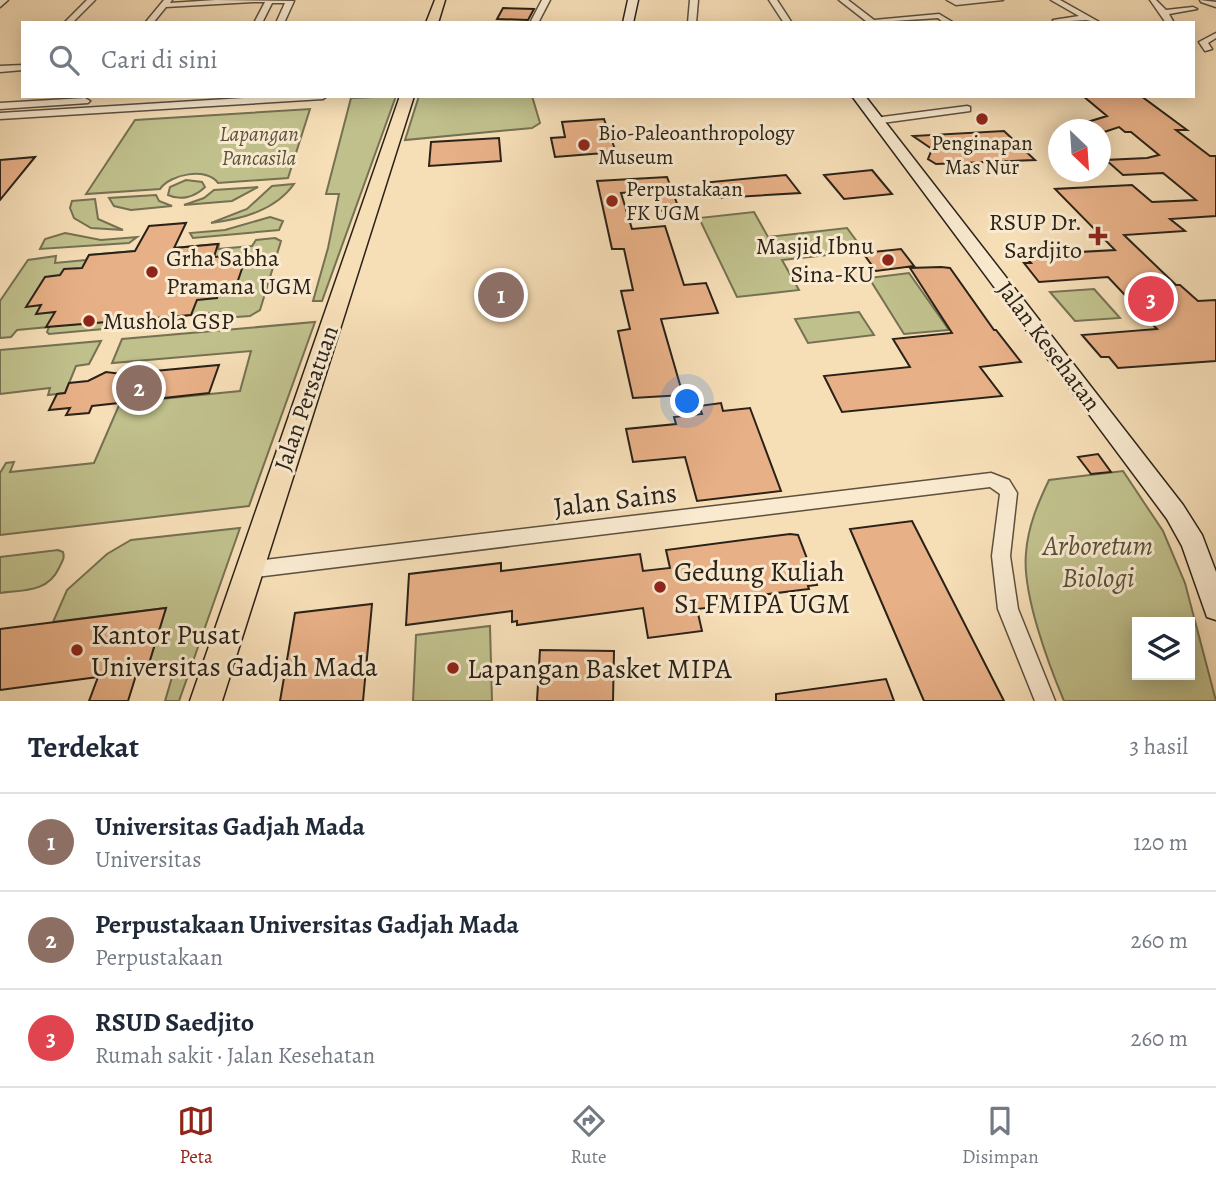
<!DOCTYPE html>
<html lang="id">
<meta charset="utf-8">
<style>
:root{--surface:#fff;--page:#f2f2f3;--text:#1f2937;--muted:#747a83;--line:#e0e1e3;--accent:#8f2418}
body{margin:0;font-family:Alegreya,serif;background:var(--page);color:var(--text)}
.controls{position:absolute;right:21px;bottom:21px;display:grid;overflow:hidden;border-radius:0px;box-shadow:0 4px 18px #0003}
.controls button{width:63px;height:63px;display:grid;place-items:center;padding:0;border:0;border-bottom:2px solid var(--line);background:var(--surface);color:var(--text);font:35px sans-serif}
.compass{position:absolute;left:1048px;top:119px;width:63px;height:63px;border-radius:50%;background:var(--surface);box-shadow:0 4px 18px #0003;rotate:155deg}
.you{position:absolute;left:688px;top:402px;width:24px;height:24px;margin:-18px;border:5px solid #fff;border-radius:50%;background:#1a73e8;box-shadow:0 0 0 10px #1a73e833}
.badge{display:grid;place-items:center;width:46px;height:46px;border-radius:50%;background:var(--accent);color:#fff;font-size:23px;font-weight:700}
.pin{position:absolute;translate:-50% -50%;border:4px solid #fff;box-shadow:0 2px 7px #0006}
.list{margin:0;padding:0;list-style:none}
h2{display:flex;justify-content:space-between;align-items:center;height:91px;margin:0;padding:0 28px;font-size:30px}
h2 small{font-size:23px;font-weight:400;color:var(--muted)}
.list li{display:grid;grid-template-columns:46px 1fr auto;gap:21px;align-items:center;box-sizing:border-box;height:98px;padding:0 28px;border-top:2px solid var(--line)}
.list b{display:block;font-size:26px;white-space:nowrap}
.list p{margin:0;font-size:23px;white-space:nowrap;color:var(--muted)}
.list em{font-size:23px;font-style:normal;color:var(--muted)}
.icon{flex:none;width:38px;height:38px;fill:none;stroke:currentColor;stroke-width:2;stroke-linecap:round;stroke-linejoin:round}
.map{position:relative;flex:none;width:1216px;height:701px;overflow:hidden}
.search{position:absolute;background:var(--surface);box-shadow:0 4px 18px #0003;left:21px;right:21px;top:21px;height:77px;display:flex;align-items:center;gap:18px;box-sizing:border-box;padding:0 24px;border-radius:0px;color:var(--muted);font-size:26px}
.sheet{height:385px;background:var(--surface)}
nav{display:flex;justify-content:space-around;align-items:center;box-sizing:border-box;height:98px;border-top:2px solid var(--line);background:var(--surface);font-size:19px;color:var(--muted)}
nav a{display:grid;justify-items:center;gap:4px}
nav .on{color:var(--accent)}
.map>svg:first-child{display:block}
</style>
<div class="map">
<svg width="1216" height="701" viewBox="0 0 1216 701">
<rect width="100%" height="100%" fill="#f6deb7"/>
<filter id="stains"><feTurbulence type="fractalNoise" baseFrequency=".00286" numOctaves="4"/><feColorMatrix values="0 0 0 0 .2 0 0 0 0 .09 0 0 0 0 .02 0 0 0 .5 -.17"/></filter>
<radialGradient id="worn" r=".72"><stop offset=".6" stop-color="#630" stop-opacity="0"/><stop offset="1" stop-color="#630" stop-opacity=".3"/></radialGradient>
<path fill="#c0c08c" stroke="#757152" stroke-width="2" fill-rule="evenodd" d="M396,96l-74,205h-9l15,-53 11,-54h-13l25,-96z
M419,96h113l8,27 -8,5 -127,12z
M310,109l-22,69 -70,5c-11,-16 -48,-9 -58,6l-74,5 49,-74z
M186,180l16,2 3,5c-10,10 -24,14 -37,8l2,-8z
M294,184c-19,27 -53,35 -83,39l36,-14 25,-23z
M258,187l-26,14 -48,4 20,-7 10,-8z
M156,195l3,6 13,5 -41,4 -17,-4 -5,-8z
M95,199l3,20 25,11 -32,-2 -17,-10 -4,-10 2,-7z
M754,212l14,25 79,-9 17,23 -82,9 17,30 -62,7 -38,-79z
M270,217l13,4 -4,9 -86,8 -3,-5 35,-3z
M65,233l36,7 36,-3 -8,6 -89,6 5,-10z
M275,238l6,3 -21,69 -10,6 -27,2v-6l-36,3 -7,7 -131,12 -2,-2 2,-5 -32,3 -6,7 -11,1v-37l28,-41 28,-4 -1,7 31,-3 3,-5 130,-11 -1,5 34,-3 4,-6z
M909,273l40,57 -45,4 -35,-56z
M1094,289l26,29 -45,3 -25,-29z
M859,312l15,23 -66,8 -13,-24z
M315,322l-66,184 -249,29v-62l6,-10 8,-1 -4,10 84,-9 26,-60 120,-12 11,-40 -139,12 10,-24z
M101,341l-12,23 -13,2 -11,27 -17,2 2,-7 -50,6v-44z
M1123,471l40,60 22,52 31,118h-152c-16,-38 -42,-108 -38,-148 2,-27 12,-50 23,-73zM1190,622v53h-53v-53z
M240,528l-61,173h-14l10,-34 -28,3 19,-62 -113,14 14,-32 40,-36 24,-14z
M58,550l5,2c2,7 -1,9 -4,16 -11,24 -35,22 -59,25v-36z
M490,626l2,75h-79l3,-66z"/>
<g fill="none" stroke-linecap="round" stroke-linejoin="round">
<path fill="#a0bab7" fill-rule="evenodd" d="M1205,0h11v6z"/>
</g>
<path fill="#e8b087" stroke="#2a2218" stroke-width="2" d="M503,8l31,1 -6,11 -31,-1z
M1083,96h58l46,34h-11l34,26h6v60l-46,3 15,12 -61,4 52,50h4l18,16 18,-1v61l-98,7 -9,-11h-8l-19,-22 75,-6 -49,-52 -69,5 -15,-19h7l-7,-8 91,-5 -60,-61 77,-4 20,17 44,-2 -33,-27 -40,2 -17,-15 41,-2 12,-3 -28,-23h-6l-6,-5 -18,6v-3h-29l-1,-3 36,-11z
M604,119l12,33 -61,5 -4,-19 14,-1 -3,-15z
M1004,131l31,29 -99,4 -8,-5 4,-10 -19,-13z
M499,138l2,23 -72,5 2,-24z
M35,157l-35,43v-40z
M872,170l20,24 -48,5 -20,-24z
M786,175l14,18 -81,5 -8,-16z
M667,177l12,32 -20,2 -8,-20 -30,2 11,36 33,-3 19,59 22,-2 12,30 -57,6 22,76 -50,3 -15,-67 12,-2 -9,-38 12,-1 -9,-41h-12l-15,-68z
M186,223l-12,25 44,-4 -4,13 18,-2 -2,7 15,-2 -10,29 -16,1 -2,8 -20,2 -6,15 -145,12 9,-15 -19,2 5,-9 -15,2 19,-30 15,-2 4,-6 18,-1 7,-13 46,-4 14,-25z
M901,249l13,17 -38,5 -13,-18z
M941,267l9,1 44,62h2l25,32 -41,5 22,29 -160,16 -18,-36 86,-9 -17,-28 59,-6 -42,-65z
M219,365l-10,28 -117,13 -3,7 -23,2 4,-7 -21,2 8,-16 8,-1 4,-10 19,-2 18,-9 16,2z
M721,403l2,8 27,-3 31,83 -84,10 -12,-44 -52,5 -7,-33 50,-5 -2,-7 28,-3 -3,-8z
M1098,454l13,18 -20,2 -13,-17z
M912,521l92,180h-80l-74,-172z
M790,534l8,1 19,50 -9,1 1,3 -80,10 1,6 -33,4 5,22 -54,7 -5,-30 -126,17v-4l-5,1v-11l-106,14 3,-51 92,-11v8l139,-17 3,17 27,-3 -4,-18z
M372,604l-9,97h-83l15,-88z
M166,608l-19,62 -10,2 -9,29h-39l9,-24 -98,13v-61z
M540,650l74,1 -1,50h-76z
M886,679l8,22h-118v-7z"/>
<g fill="none" stroke-linecap="round" stroke-linejoin="round">
<defs>
<path id="street" d="M0,0h8l-8,7z
M87,0h8l-23,23h-8z
M164,0h8l-2,3 46,-3 78,1 -10,22h-8l9,-20h-13l-10,20h-8l11,-21h-12l-87,5 -13,16h-8z
M542,0h8l-12,23h-8z
M690,0h8l-2,23h-8z
M769,0h8l15,23h-8z
M839,0h9l26,20 65,-6 15,9h-10l-6,-5 -75,5 3,-2z
M947,0h56l-47,5z
M1051,0h9l41,23 -15,-3 -32,2 -1,-2 26,-4z
M1150,0h6l10,10 27,-3 4,2 -28,5 5,9h-8z
M1200,0l16,2v5l-15,-5z
M1216,33v5l-8,5 4,6 -7,2 -6,-9z
M23,65v5l-23,2v-6z
M275,96h52l-4,3 -323,20v-6z
M85,98l5,3 -2,2 -88,6v-6z
M967,106l3,1v4l-88,12 -5,-3 5,-3z
M991,473l18,7 8,13 -7,63 8,53 37,92h-20l-37,-92 -6,-53 8,-62 -10,-7 -742,91 -6,-2 -3,-6 3,-6 6,-2z"/>
<path id="secondary" d="M628,0h10l-5,23h-10z
M852,96h13l318,409 19,30 14,37v48l-9,-3 -25,-71 -15,-27z"/>
<path id="primary" d="M435,0h10l-7,23h-12z
M400,96h14l-192,605h-32z"/>
</defs>
<use href="#street" stroke="#5d5140" stroke-width="3"/>
<use href="#secondary" stroke="#2a2218" stroke-width="3"/>
<use href="#primary" stroke="#2a2218" stroke-width="3"/>
<use href="#street" fill="#f9ead0" fill-rule="evenodd"/>
<use href="#secondary" fill="#f9ead0" fill-rule="evenodd"/>
<use href="#primary" fill="#f6deb7" fill-rule="evenodd"/>
</g>
<g fill="#8f2418" stroke="#f9ead0" stroke-width="2.5">
<circle cx="982" cy="119" r="7"/>
<circle cx="584" cy="145" r="7"/>
<circle cx="612" cy="201" r="7"/>
<path d="M1094.5 225.5h7v7h7v7h-7v7h-7v-7h-7v-7h7z"/>
<circle cx="888" cy="260" r="7"/>
<circle cx="152" cy="272" r="7"/>
<circle cx="89" cy="321" r="7"/>
<circle cx="660" cy="587" r="7"/>
<circle cx="77" cy="650" r="7"/>
<circle cx="453" cy="668" r="7"/>
</g>
<g text-anchor="middle" stroke-width="6" stroke-linejoin="round" paint-order="stroke">
<g font-size="21" fill="#2a2218" stroke="#f9ead0" text-anchor="start">
<text x="598" y="140">Bio-Paleoanthropology<tspan x="598" dy="24">Museum</tspan></text>
<text x="982" y="150" text-anchor="middle">Penginapan<tspan x="982" dy="24">Mas Nur</tspan></text>
<text x="626" y="196">Perpustakaan<tspan x="626" dy="24">FK UGM</tspan></text>
</g>
<g font-size="21" font-style="italic" fill="#57513b" stroke="#f9ead0">
<text x="259" y="141">Lapangan<tspan x="259" dy="24">Pancasila</tspan></text>
</g>
<g font-size="24" fill="#2a2218" stroke="#f9ead0" text-anchor="end">
<text x="1082" y="230">RSUP Dr.<tspan x="1082" dy="28">Sardjito</tspan></text>
<text x="874" y="254">Masjid Ibnu<tspan x="874" dy="28">Sina-KU</tspan></text>
<text x="166" y="266" text-anchor="start">Grha Sabha<tspan x="166" dy="28">Pramana UGM</tspan></text>
<text x="103" y="329" text-anchor="start">Mushola GSP</text>
</g>
<g font-size="24" fill="#2a2218" stroke="#f9ead0">
<text transform="translate(1049 346) rotate(53)" y="8">Jalan Kesehatan</text>
<text transform="translate(306 398) rotate(-71)" y="8">Jalan Persatuan</text>
</g>
<g font-size="28" fill="#2a2218" stroke="#f9ead0">
<text transform="translate(615 499) rotate(-7)" y="10">Jalan Sains</text>
</g>
<g font-size="28" font-style="italic" fill="#57513b" stroke="#f9ead0">
<text x="1098" y="555">Arboretum<tspan x="1098" dy="32">Biologi</tspan></text>
</g>
<g font-size="28" fill="#2a2218" stroke="#f9ead0" text-anchor="start">
<text x="674" y="581">Gedung Kuliah<tspan x="674" dy="32">S1 FMIPA UGM</tspan></text>
<text x="91" y="644">Kantor Pusat<tspan x="91" dy="32">Universitas Gadjah Mada</tspan></text>
<text x="467" y="678">Lapangan Basket MIPA</text>
</g>
</g>
<rect width="100%" height="100%" filter="url(#stains)"/>
<rect width="100%" height="100%" fill="url(#worn)"/>
</svg>
<div class="controls">
<button><svg class="icon" aria-label="layers" viewBox="0 0 24 24"><path d="M12 4l9 5-9 5-9-5zM3 14l9 5 9-5"/></svg></button>
</div>
<svg class="compass" viewBox="-18 -18 36 36"><path d="M0-13l5 13h-10z" fill="#e53935"/><path d="M0 13l5-13h-10z" fill="#747a83"/></svg>
<div class="you"></div>
<div class="pin badge" style="left:501px;top:295px;background:#8d6e63">1</div>
<div class="pin badge" style="left:139px;top:388px;background:#8d6e63">2</div>
<div class="pin badge" style="left:1151px;top:299px;background:#e0444e">3</div>
<div class="search"><svg class="icon" aria-label="search" viewBox="0 0 24 24"><circle cx="10" cy="10" r="6"/><path d="M15 15l6 6"/></svg>Cari di sini</div>
</div>
<section class="sheet">
<h2>Terdekat<small>3 hasil</small></h2>
<ul class="list">
<li><span class="badge" style="background:#8d6e63">1</span><div><b>Universitas Gadjah Mada</b><p>Universitas</p></div><em>120 m</em></li>
<li><span class="badge" style="background:#8d6e63">2</span><div><b>Perpustakaan Universitas Gadjah Mada</b><p>Perpustakaan</p></div><em>260 m</em></li>
<li><span class="badge" style="background:#e0444e">3</span><div><b>RSUD Saedjito</b><p>Rumah sakit · Jalan Kesehatan</p></div><em>260 m</em></li>
</ul>
</section>
<nav>
<a class="on"><svg class="icon" aria-label="map" viewBox="0 0 24 24"><path d="M3 6l6-2 6 2 6-2v14l-6 2-6-2-6 2zM9 4v14M15 6v14"/></svg>Peta</a>
<a><svg class="icon" aria-label="directions" viewBox="0 0 24 24"><path d="M12 3l9 9-9 9-9-9zM9 14v-3h6M13 9l2 2-2 2"/></svg>Rute</a>
<a><svg class="icon" aria-label="saved" viewBox="0 0 24 24"><path d="M7 4h10v16l-5-4-5 4z"/></svg>Disimpan</a>
</nav>
